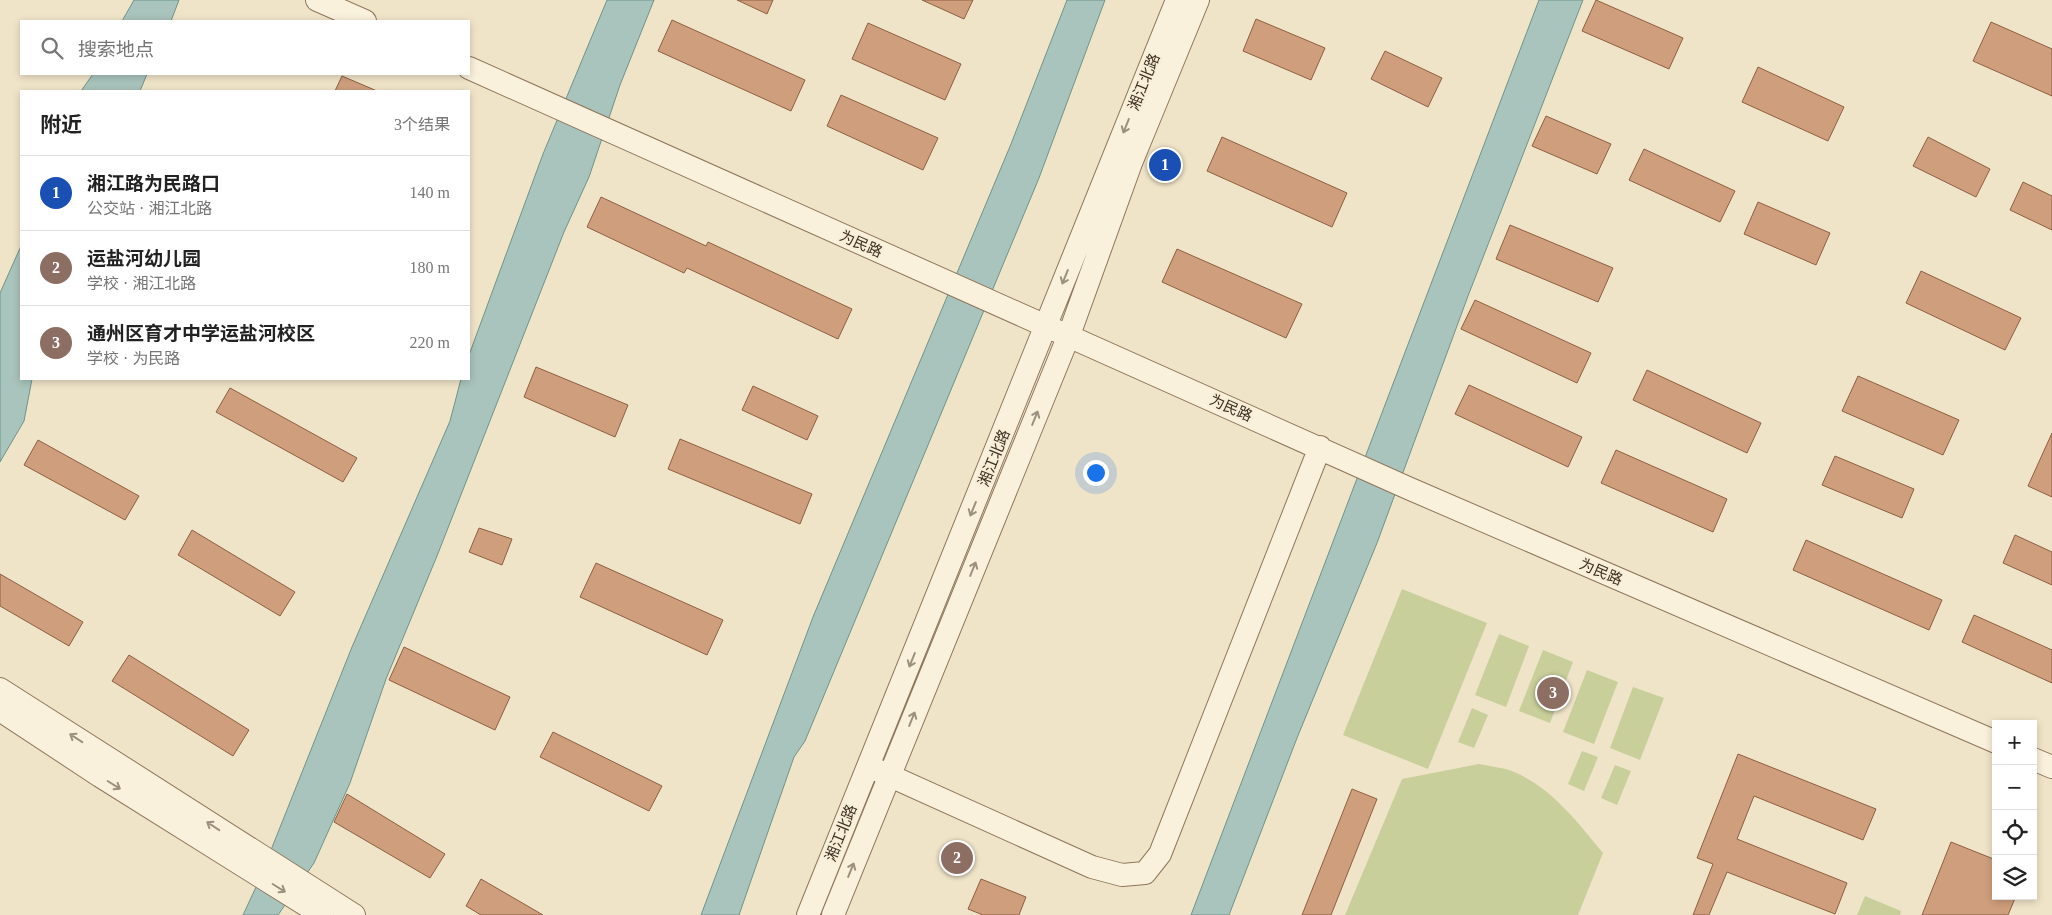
<!DOCTYPE html>
<html lang="zh">
<meta charset="utf-8">
<style>
:root{--surface:#fff;--page:#f6f6f6;--text:#222;--muted:#767676;--line:#e0e0e0;--accent:#9e2a2b}
body{margin:0;font-family:"Times New Roman","Noto Sans SC",serif;background:var(--page);color:var(--text)}
.controls{position:absolute;right:15px;bottom:15px;display:grid;overflow:hidden;border-radius:0px;box-shadow:0 2px 8px #0003}
.controls button{width:45px;height:45px;display:grid;place-items:center;padding:0;border:0;border-bottom:1px solid var(--line);background:var(--surface);color:var(--text);font:25px sans-serif}
.you{position:absolute;left:1095px;top:472px;width:18px;height:18px;margin:-12px;border:4px solid #fff;border-radius:50%;background:#1a73e8;box-shadow:0 0 0 8px #1a73e833}
.badge{display:grid;place-items:center;width:32px;height:32px;border-radius:50%;background:var(--accent);color:#fff;font-size:16px;font-weight:700}
.pin{position:absolute;translate:-50% -50%;border:2px solid #fff;box-shadow:0 1px 5px #0006}
.list{margin:0;padding:0;list-style:none}
h2{display:flex;justify-content:space-between;align-items:center;height:65px;margin:0;padding:0 20px;font-size:21px}
h2 small{font-size:16px;font-weight:400;color:var(--muted)}
.list li{display:grid;grid-template-columns:32px 1fr auto;gap:15px;align-items:center;box-sizing:border-box;height:75px;padding:0 20px;border-top:1px solid var(--line)}
.list b{display:block;font-size:19px;white-space:nowrap}
.list p{margin:0;font-size:16px;white-space:nowrap;color:var(--muted)}
.list em{font-size:16px;font-style:normal;color:var(--muted)}
.icon{flex:none;width:28px;height:28px;fill:none;stroke:currentColor;stroke-width:2;stroke-linecap:round;stroke-linejoin:round}
.map{position:relative;flex:none;width:2052px;height:915px;overflow:hidden}
.search{position:absolute;background:var(--surface);box-shadow:0 2px 8px #0003;left:20px;top:20px;width:450px;height:55px;display:flex;align-items:center;gap:12px;box-sizing:border-box;padding:0 18px;border-radius:0px;color:var(--muted);font-size:19px}
.panel{position:absolute;background:var(--surface);box-shadow:0 2px 8px #0003;left:20px;top:90px;width:450px;height:290px;border-radius:0px}
.map>svg:first-child{display:block}
</style>
<div class="map">
<svg width="2052" height="915" viewBox="0 0 2052 915">
<rect width="100%" height="100%" fill="#f0e4c8"/>
<path fill="#c9cf9b" d="M1402,589l85,34 -59,146 -85,-34z
M1499,634l30,12 -23,61 -31,-12z
M1543,650l30,12 -23,61 -31,-12z
M1587,670l31,12 -24,62 -31,-12z
M1633,687l31,11 -24,62 -30,-12z
M1472,708l16,7 -14,33 -16,-6z
M1582,751l16,6 -14,34 -16,-7z
M1479,764c9,2 18,3 27,5 41,13 71,52 97,84l-25,62h-233l57,-136z
M1615,765l16,6 -14,34 -16,-7z
M1865,896l36,15 -1,4h-43z"/>
<path fill="#a9c4bc" stroke="#6f938a" d="M134,0h45l-8,21h-49z
M607,0h47l-34,85 -31,92 -25,55 -127,324 -51,123 -36,104 -36,80 -36,52h-35l14,-30 95,-238 98,-226 11,-42h8v-24l74,-201z
M1067,0h38l-66,178 -234,563 -11,16 -55,158h-38l112,-298 198,-473z
M1539,0h44l-115,296 -91,247 -80,195 -68,177h-38z
M93,74h54l-7,17h-59z
M21,246v133h11l-8,42 -24,41v-169z"/>
<path fill="#cf9f7d" stroke="#8d5f41" d="M737,0h36l-6,14z
M922,0h51l-9,19z
M1596,0l87,38 -14,31 -87,-38z
M1256,19l69,29 -14,32 -68,-29z
M672,20l133,60 -14,31 -133,-60z
M1991,22l61,27v47l-79,-35z
M868,23l93,41 -16,36 -93,-41z
M1385,51l57,27 -14,29 -57,-28z
M1758,67l86,40 -16,34 -86,-39z
M342,76l35,15h-42z
M841,95l97,43 -15,32 -96,-44z
M1546,116l65,28 -14,30 -65,-28z
M1222,137l125,56 -15,34 -125,-56z
M1928,137l62,32 -14,28 -63,-31z
M1644,149l91,42 -15,31 -91,-42z
M2023,182l29,14v34l-42,-20z
M601,197l105,49 2,-4 144,67 -14,30 -151,-71 -3,5 -97,-46z
M1758,202l72,31 -14,32 -72,-31z
M1510,225l103,43 -15,34 -102,-43z
M1177,249l125,55 -16,34 -124,-56z
M1921,271l100,47 -16,32 -99,-47z
M1475,300l116,53 -14,30 -116,-54z
M536,367l92,38 -13,32 -91,-40z
M1647,370l114,53 -14,30 -114,-53z
M1858,376l101,44 -16,35 -101,-44z
M1469,385l113,52 -14,30 -113,-53z
M753,386l65,30 -11,24 -65,-30z
M230,388l127,70 -14,24 -127,-70z
M2052,433v64l-24,-11z
M680,439l132,55 -12,30 -132,-55z
M38,440l101,56 -14,24 -101,-55z
M1616,450l111,49 -14,33 -112,-49z
M1835,456l79,33 -12,29 -80,-33z
M479,528l33,11 -10,26 -33,-13z
M192,530l103,62 -15,24 -102,-61z
M2015,535l37,17v33l-49,-22z
M1806,540l136,60 -13,30 -136,-60z
M596,563l127,57 -16,35 -127,-58z
M0,574l83,48 -14,24 -69,-40z
M1974,615l78,35v33l-90,-41z
M404,647l106,50 -15,33 -106,-50z
M129,655l120,75 -16,26 -121,-75z
M553,732l109,54 -13,25 -109,-54z
M1738,754l138,55 -13,31 -109,-44 -17,43 110,44 -12,31 -108,-42 -18,43h-16l20,-51 -16,-6z
M1352,789l25,10 -46,116h-29z
M347,794l98,60 -15,24 -96,-56z
M1951,842l45,18v36h20l-8,19h-86z
M481,879l62,36h-62l-15,-9z
M981,879l45,18 -7,18h-36l-15,-6z"/>
<g fill="none" stroke-linecap="round" stroke-linejoin="round">
<defs>
<path id="tertiary" d="M317,0l48,21
M469,68l939,420 588,254
M0,689l354,226
M0,710l100,66 222,139
M2033,759l19,8
M877,770l215,97 30,8 23,-2 15,-19 160,-407
M808,915l369,-915
M833,915l236,-580 62,-172 67,-163"/>
</defs>
<use href="#tertiary" stroke="#8d765c" stroke-width="24"/>
<use href="#tertiary" stroke="#faf1dc" stroke-width="22"/>
</g>
<defs><path id="oneway-shaft" d="M-6 0H5M1.5-3L5.5 0L1.5 3" fill="none" stroke-width="1.6" stroke-linecap="round" stroke-linejoin="round" transform="scale(1.25)"/></defs>
<g stroke="#9c907e">
<use href="#oneway-shaft" transform="translate(1126 126) rotate(112)"/>
<use href="#oneway-shaft" transform="translate(1065 277) rotate(112)"/>
<use href="#oneway-shaft" transform="translate(1035 418) rotate(-68)"/>
<use href="#oneway-shaft" transform="translate(973 509) rotate(112)"/>
<use href="#oneway-shaft" transform="translate(973 569) rotate(-68)"/>
<use href="#oneway-shaft" transform="translate(912 660) rotate(112)"/>
<use href="#oneway-shaft" transform="translate(912 719) rotate(-68)"/>
<use href="#oneway-shaft" transform="translate(76 738) rotate(-147)"/>
<use href="#oneway-shaft" transform="translate(114 785) rotate(32)"/>
<use href="#oneway-shaft" transform="translate(213 826) rotate(-147)"/>
<use href="#oneway-shaft" transform="translate(851 870) rotate(-68)"/>
<use href="#oneway-shaft" transform="translate(279 888) rotate(32)"/>
</g>
<g text-anchor="middle" stroke-width="4.5" stroke-linejoin="round" paint-order="stroke">
<g font-size="15" fill="#3d2e20" stroke="#f7eed8">
<text transform="translate(1144 82) rotate(-68)" y="5">湘江北路</text>
<text transform="translate(861 244) rotate(24)" y="5">为民路</text>
<text transform="translate(1231 408) rotate(24)" y="5">为民路</text>
<text transform="translate(994 458) rotate(-68)" y="5">湘江北路</text>
<text transform="translate(1601 572) rotate(23)" y="5">为民路</text>
<text transform="translate(841 833) rotate(-68)" y="5">湘江北路</text>
</g>
</g>
</svg>
<div class="controls">
<button>+</button>
<button>−</button>
<button><svg class="icon" aria-label="locate" viewBox="0 0 24 24"><circle cx="12" cy="12" r="6"/><path d="M12 2v4M12 18v4M2 12h4M18 12h4"/></svg></button>
<button><svg class="icon" aria-label="layers" viewBox="0 0 24 24"><path d="M12 4l9 5-9 5-9-5zM3 14l9 5 9-5"/></svg></button>
</div>
<div class="you"></div>
<div class="pin badge" style="left:1165px;top:165px;background:#1a4fb4">1</div>
<div class="pin badge" style="left:957px;top:858px;background:#8d6e63">2</div>
<div class="pin badge" style="left:1553px;top:693px;background:#8d6e63">3</div>
<div class="search"><svg class="icon" aria-label="search" viewBox="0 0 24 24"><circle cx="10" cy="10" r="6"/><path d="M15 15l6 6"/></svg>搜索地点</div>
<section class="panel">
<h2>附近<small>3个结果</small></h2>
<ul class="list">
<li><span class="badge" style="background:#1a4fb4">1</span><div><b>湘江路为民路口</b><p>公交站 · 湘江北路</p></div><em>140 m</em></li>
<li><span class="badge" style="background:#8d6e63">2</span><div><b>运盐河幼儿园</b><p>学校 · 湘江北路</p></div><em>180 m</em></li>
<li><span class="badge" style="background:#8d6e63">3</span><div><b>通州区育才中学运盐河校区</b><p>学校 · 为民路</p></div><em>220 m</em></li>
</ul>
</section>
</div>
